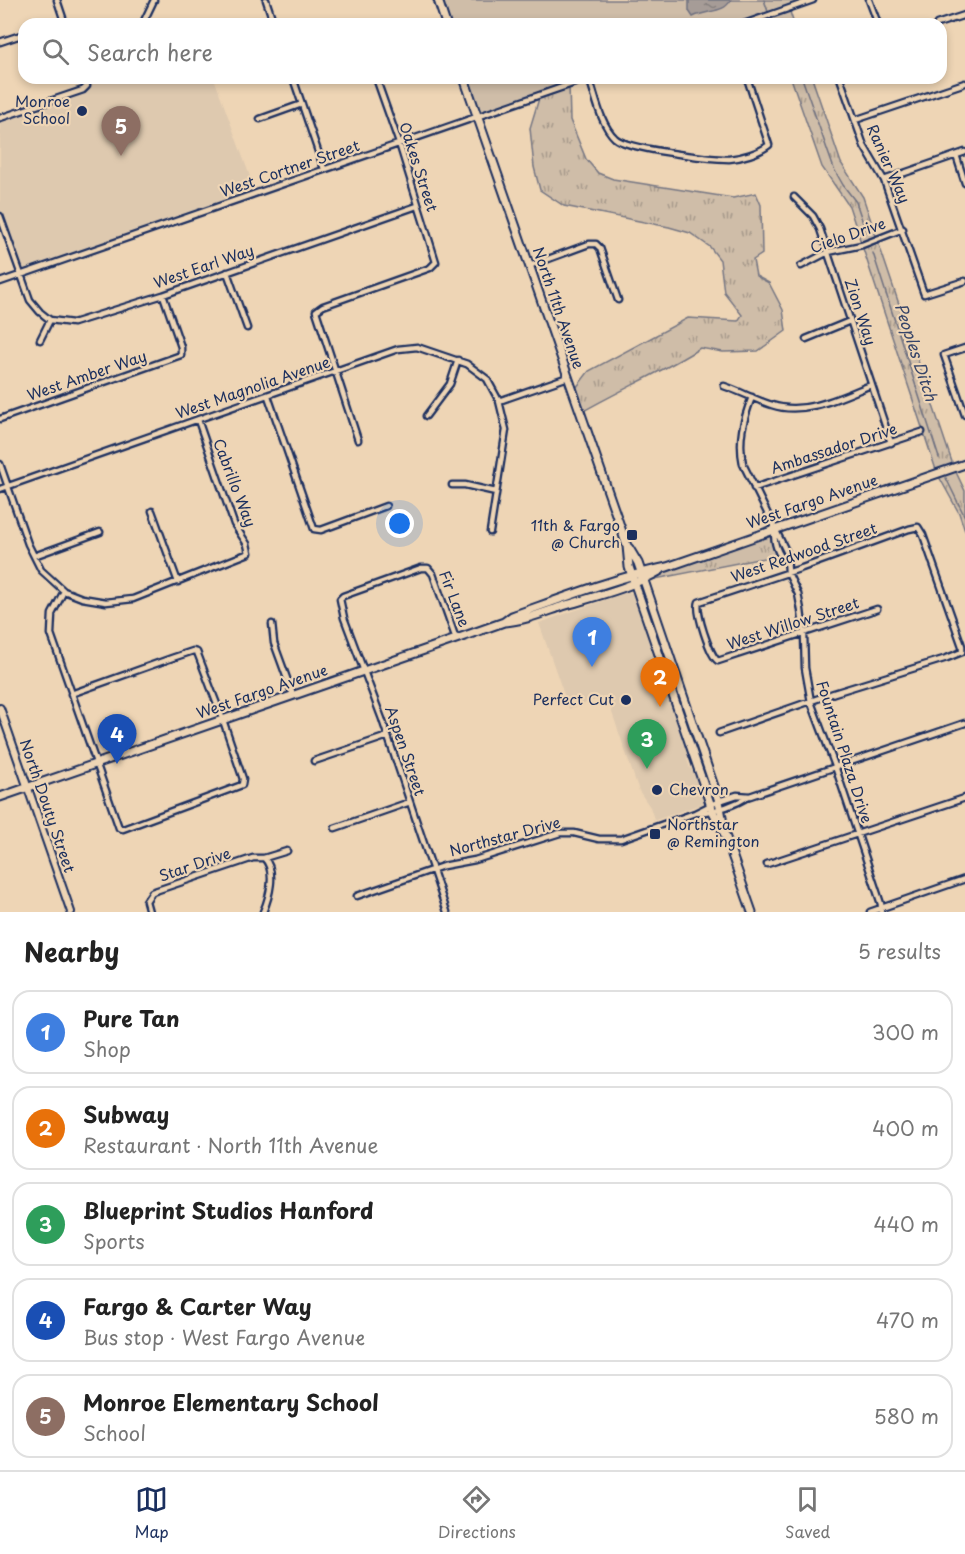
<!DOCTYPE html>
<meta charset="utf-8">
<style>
:root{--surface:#fff;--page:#f6f6f6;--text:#222;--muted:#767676;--line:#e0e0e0;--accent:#1b2f5e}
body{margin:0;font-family:"Playpen Sans",sans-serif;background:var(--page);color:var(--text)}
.you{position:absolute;left:400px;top:524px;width:21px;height:21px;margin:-15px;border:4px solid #fff;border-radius:50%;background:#1a73e8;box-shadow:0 0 0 9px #1a73e833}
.badge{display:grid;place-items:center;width:39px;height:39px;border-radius:50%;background:var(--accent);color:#fff;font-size:20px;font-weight:700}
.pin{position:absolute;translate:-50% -50px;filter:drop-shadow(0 2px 3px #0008)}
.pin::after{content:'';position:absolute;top:32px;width:21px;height:18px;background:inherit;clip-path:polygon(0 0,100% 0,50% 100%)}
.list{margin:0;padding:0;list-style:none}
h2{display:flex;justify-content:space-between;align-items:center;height:78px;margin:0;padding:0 24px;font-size:26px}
h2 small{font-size:20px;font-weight:400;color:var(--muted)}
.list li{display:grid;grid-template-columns:39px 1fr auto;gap:18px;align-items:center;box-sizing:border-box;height:84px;margin:0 12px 12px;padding:0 12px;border:2px solid var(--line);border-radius:18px}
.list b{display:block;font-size:22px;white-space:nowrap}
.list p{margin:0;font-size:20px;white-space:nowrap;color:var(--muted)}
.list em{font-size:20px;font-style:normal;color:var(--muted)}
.icon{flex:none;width:33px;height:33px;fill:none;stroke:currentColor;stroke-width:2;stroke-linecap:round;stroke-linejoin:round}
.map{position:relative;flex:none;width:965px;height:912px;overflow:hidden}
.search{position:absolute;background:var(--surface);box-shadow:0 3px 9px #0003;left:18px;right:18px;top:18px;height:66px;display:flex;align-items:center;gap:15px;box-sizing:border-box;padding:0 21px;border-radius:18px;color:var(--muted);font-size:22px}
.sheet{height:558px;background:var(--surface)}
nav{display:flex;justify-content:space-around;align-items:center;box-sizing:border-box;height:84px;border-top:2px solid var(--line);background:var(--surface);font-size:16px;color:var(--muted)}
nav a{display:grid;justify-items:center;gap:3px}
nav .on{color:var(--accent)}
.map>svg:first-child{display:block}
</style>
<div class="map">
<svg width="965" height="912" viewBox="0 0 965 912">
<defs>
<pattern id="grass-tufts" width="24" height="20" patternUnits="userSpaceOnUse" patternTransform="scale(1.5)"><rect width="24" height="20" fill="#cfbda8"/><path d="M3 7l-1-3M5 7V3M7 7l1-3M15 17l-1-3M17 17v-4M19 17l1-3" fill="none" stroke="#a79a8c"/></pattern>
<pattern id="water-ripples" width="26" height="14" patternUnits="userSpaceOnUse" patternTransform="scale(1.5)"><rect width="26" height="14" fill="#a69c97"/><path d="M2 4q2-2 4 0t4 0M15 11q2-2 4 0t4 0" fill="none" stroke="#86807e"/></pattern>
</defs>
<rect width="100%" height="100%" fill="#eed5b5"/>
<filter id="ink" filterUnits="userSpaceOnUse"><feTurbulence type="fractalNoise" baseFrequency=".0167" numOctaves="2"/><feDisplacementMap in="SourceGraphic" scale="12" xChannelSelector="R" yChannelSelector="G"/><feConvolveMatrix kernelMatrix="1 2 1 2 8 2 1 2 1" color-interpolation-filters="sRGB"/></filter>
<g filter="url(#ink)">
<path fill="#dec9af" d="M102,78h112l42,115 -236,83 -20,-60v-98l80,-27 7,-8z
M628,592l5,1 25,74 -1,3 4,12 3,2 25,71 -2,4 3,9 4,2 10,30 -2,4 -49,17 1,-2 -4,-12 -11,-16 -32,-93 -3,-1 -35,12 -30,-86z"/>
<path fill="url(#grass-tufts)" stroke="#757683" stroke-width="1.5" d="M764,0h49l-24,9 5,15h-22z
M791,78h21l29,85 22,34 91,271 11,23v40l-6,-18 -22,-40 -88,-267 -27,-39z
M569,85l1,35 16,39 12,14 15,6 120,19 23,-5 5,12 1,49 -9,6 3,16 13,7 14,27 3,21 -28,20 -35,1 -23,-4c-38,24 -80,42 -120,65l-7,-21 16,-21 99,-53 50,3 4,-6 -18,-23 -4,-32 -10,-13 -20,-14 -21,-6 -105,-21 -24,-16 -6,-23 -4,-39 10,-33z
M772,524l15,29 -1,10 -7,-8 -144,28 -3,-8 107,-35z"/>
<path fill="#cfbda8" stroke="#757683" stroke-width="1.5" d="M438,0h326l5,15 -25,9h-298z
M464,78h125l-111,39z"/>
<path fill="url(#water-ripples)" stroke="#6e7080" stroke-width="1.5" d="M689,0h42c-8,14 -23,9 -38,17l-4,-6z"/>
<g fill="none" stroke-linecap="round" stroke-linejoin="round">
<path stroke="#6e7080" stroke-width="1.5" d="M782,22l1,2
M802,78l32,91 9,16 13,17 10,30
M873,253l66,205
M946,478l19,39"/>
<defs>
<path id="minor" d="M57,0l8,24
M266,0l8,24
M869,0l9,24
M143,23l11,-23
M53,24l11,-4
M744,24l69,-24
M937,24l28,-9
M0,42l24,-8
M293,78l31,91
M589,78c7,19 11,46 26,60 11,11 96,21 114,21 12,-1 30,-6 40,-14l-22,-67
M840,78l24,68 20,34 40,114 41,-13
M0,118l83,-28 4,-4 -2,-8
M260,119l42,-15
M855,120l110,-37
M956,155l9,28
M884,180l81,-28
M794,197l19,19 7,13 71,214
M0,216l30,84 10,12 10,8 23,3 90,-28 254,-89
M529,266l60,-22h7l4,4 18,52
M801,266l27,-14 34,-7 41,-16
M227,272l20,56
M0,282l589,-204
M806,339l44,-18
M40,340l10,-20
M965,348l-21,7 21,60
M724,386c16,5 31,14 48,19 33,11 69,-8 99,-20
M268,396l46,133 7,1 65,-24
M752,397c-9,23 -14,43 -9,67l44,89 1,20 10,21 3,16 3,24 1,34 6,34 24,64 46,138v8
M499,401l69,-24
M426,416l24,-32 8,-24
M0,419l181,-64v-8l-18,-52
M358,440l-42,-129 7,-5 107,-38 6,-6 -37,-119 -23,-65
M0,464l28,80 13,26 23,21 18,7 24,4 27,-3 116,-46 -2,-9 -13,-20 -36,-104
M452,485h13l31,7
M754,488l168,-56
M0,489l398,-140 19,-2 50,17 20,15 12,22 7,29 -16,102
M152,511l26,71
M774,530c0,14 3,23 12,33
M34,556l66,-24
M64,591l-12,23 -1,20 68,194 4,1 119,-44 1,-6 -20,-59 -26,-68 -4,-1 -21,7 -101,36
M272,624l2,19 19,52
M719,733l115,-40 113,-35 15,-6v-6l-39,-111 -5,-8 -9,2 -107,39 -103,34c-4,9 11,54 19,59l159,-52
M314,761l74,-25
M698,813c18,-2 36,-7 51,-17
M335,828l75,-26
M767,864l198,-66
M357,896l86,-30 32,-6 85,-27h14l25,6h22l74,-26 24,-12 18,-6 13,1 215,-73
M149,912l-3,-11 6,-9 101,-34h11l23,-7
M263,912c6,-14 14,-41 1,-54
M447,912l-65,-193 -38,-101 -4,-19 3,-3 78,-28h7l5,6 23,65
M870,912l95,-33"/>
<path id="tertiary" d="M0,708l71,204"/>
<path id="secondary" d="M438,0l8,24
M464,78l163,468 2,21 84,245 12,23 27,77
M629,548l9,15 81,238 5,28
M504,622c20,-1 41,-10 59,-16 33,-10 68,-18 98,-36
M0,797l456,-158 48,-17 8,-6c51,-18 102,-38 155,-49l298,-103"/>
</defs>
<use href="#minor" stroke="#1b2f5e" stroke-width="9"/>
<use href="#tertiary" stroke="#1b2f5e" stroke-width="10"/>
<use href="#secondary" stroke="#1b2f5e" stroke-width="11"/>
<use href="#minor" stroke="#eed5b5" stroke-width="4.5"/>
<use href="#tertiary" stroke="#eed5b5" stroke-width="6"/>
<use href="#secondary" stroke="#eed5b5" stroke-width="7"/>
</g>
</g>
<g fill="#1b2f5e" stroke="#eed5b5" stroke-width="2">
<circle cx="82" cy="111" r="6"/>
<rect x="626" y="529" width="12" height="12" rx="3"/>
<circle cx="626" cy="700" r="6"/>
<circle cx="657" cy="790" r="6"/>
<rect x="649" y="828" width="12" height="12" rx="3"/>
</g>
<g text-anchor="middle" stroke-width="4.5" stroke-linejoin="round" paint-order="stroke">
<g font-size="15" fill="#1b2f5e" stroke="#eed5b5" text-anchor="end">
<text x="70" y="107">Monroe<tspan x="70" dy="17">School</tspan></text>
<text x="620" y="531">11th &amp; Fargo<tspan x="620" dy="17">@ Church</tspan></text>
<text x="614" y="705">Perfect Cut</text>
<text x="669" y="795" text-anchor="start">Chevron</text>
<text x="667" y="830" text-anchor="start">Northstar<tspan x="667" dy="17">@ Remington</tspan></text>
</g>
<g font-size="15" fill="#1b2f5e" stroke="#eed5b5">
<text transform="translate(888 164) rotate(66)" y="5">Ranier Way</text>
<text transform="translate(418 167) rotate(72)" y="5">Oakes Street</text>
<text transform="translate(290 169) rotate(-19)" y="5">West Cortner Street</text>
<text transform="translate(848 236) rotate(-19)" y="5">Cielo Drive</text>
<text transform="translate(204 267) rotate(-19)" y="5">West Earl Way</text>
<text transform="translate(558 308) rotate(71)" y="5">North 11th Avenue</text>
<text transform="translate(860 312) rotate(72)" y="5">Zion Way</text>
<text transform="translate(87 376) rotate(-19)" y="5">West Amber Way</text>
<text transform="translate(253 388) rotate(-19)" y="5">West Magnolia Avenue</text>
<text transform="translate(834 449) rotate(-18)" y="5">Ambassador Drive</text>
<text transform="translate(234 483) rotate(69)" y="5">Cabrillo Way</text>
<text transform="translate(812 502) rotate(-19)" y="5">West Fargo Avenue</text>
<text transform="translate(804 553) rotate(-19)" y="5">West Redwood Street</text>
<text transform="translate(454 599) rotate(69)" y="5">Fir Lane</text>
<text transform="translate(793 624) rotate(-18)" y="5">West Willow Street</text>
<text transform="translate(262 692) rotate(-19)" y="5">West Fargo Avenue</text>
<text transform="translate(405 751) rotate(71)" y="5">Aspen Street</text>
<text transform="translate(844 752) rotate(72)" y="5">Fountain Plaza Drive</text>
<text transform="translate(47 806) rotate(71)" y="5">North Douty Street</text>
<text transform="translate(505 837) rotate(-15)" y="5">Northstar Drive</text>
<text transform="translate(195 865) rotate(-19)" y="5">Star Drive</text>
</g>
<g font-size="16" font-style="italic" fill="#374569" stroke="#eed5b5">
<text transform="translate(916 352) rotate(72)" y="6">Peoples Ditch</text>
</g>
</g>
</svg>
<div class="you"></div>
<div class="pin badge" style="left:592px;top:667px;background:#3f7fe0">1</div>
<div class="pin badge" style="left:660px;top:707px;background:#e8710a">2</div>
<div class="pin badge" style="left:647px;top:769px;background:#2e9e5b">3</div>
<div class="pin badge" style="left:117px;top:764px;background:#1a4fb4">4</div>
<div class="pin badge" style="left:121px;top:156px;background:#8d6e63">5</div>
<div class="search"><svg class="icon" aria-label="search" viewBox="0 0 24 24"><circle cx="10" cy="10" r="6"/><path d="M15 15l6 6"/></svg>Search here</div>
</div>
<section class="sheet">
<h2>Nearby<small>5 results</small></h2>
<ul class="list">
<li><span class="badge" style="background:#3f7fe0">1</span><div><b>Pure Tan</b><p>Shop</p></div><em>300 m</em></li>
<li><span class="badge" style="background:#e8710a">2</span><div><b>Subway</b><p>Restaurant · North 11th Avenue</p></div><em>400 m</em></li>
<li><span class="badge" style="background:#2e9e5b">3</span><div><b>Blueprint Studios Hanford</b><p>Sports</p></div><em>440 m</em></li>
<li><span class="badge" style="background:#1a4fb4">4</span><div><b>Fargo &amp; Carter Way</b><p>Bus stop · West Fargo Avenue</p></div><em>470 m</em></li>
<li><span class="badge" style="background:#8d6e63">5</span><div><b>Monroe Elementary School</b><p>School</p></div><em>580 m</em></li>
</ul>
</section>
<nav>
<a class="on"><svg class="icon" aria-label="map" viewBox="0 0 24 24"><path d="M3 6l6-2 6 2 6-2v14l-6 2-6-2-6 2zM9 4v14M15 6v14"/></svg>Map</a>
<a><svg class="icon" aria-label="directions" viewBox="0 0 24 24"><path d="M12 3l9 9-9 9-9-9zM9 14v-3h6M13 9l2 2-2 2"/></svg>Directions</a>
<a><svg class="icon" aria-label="saved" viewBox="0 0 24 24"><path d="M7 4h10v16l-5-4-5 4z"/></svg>Saved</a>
</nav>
